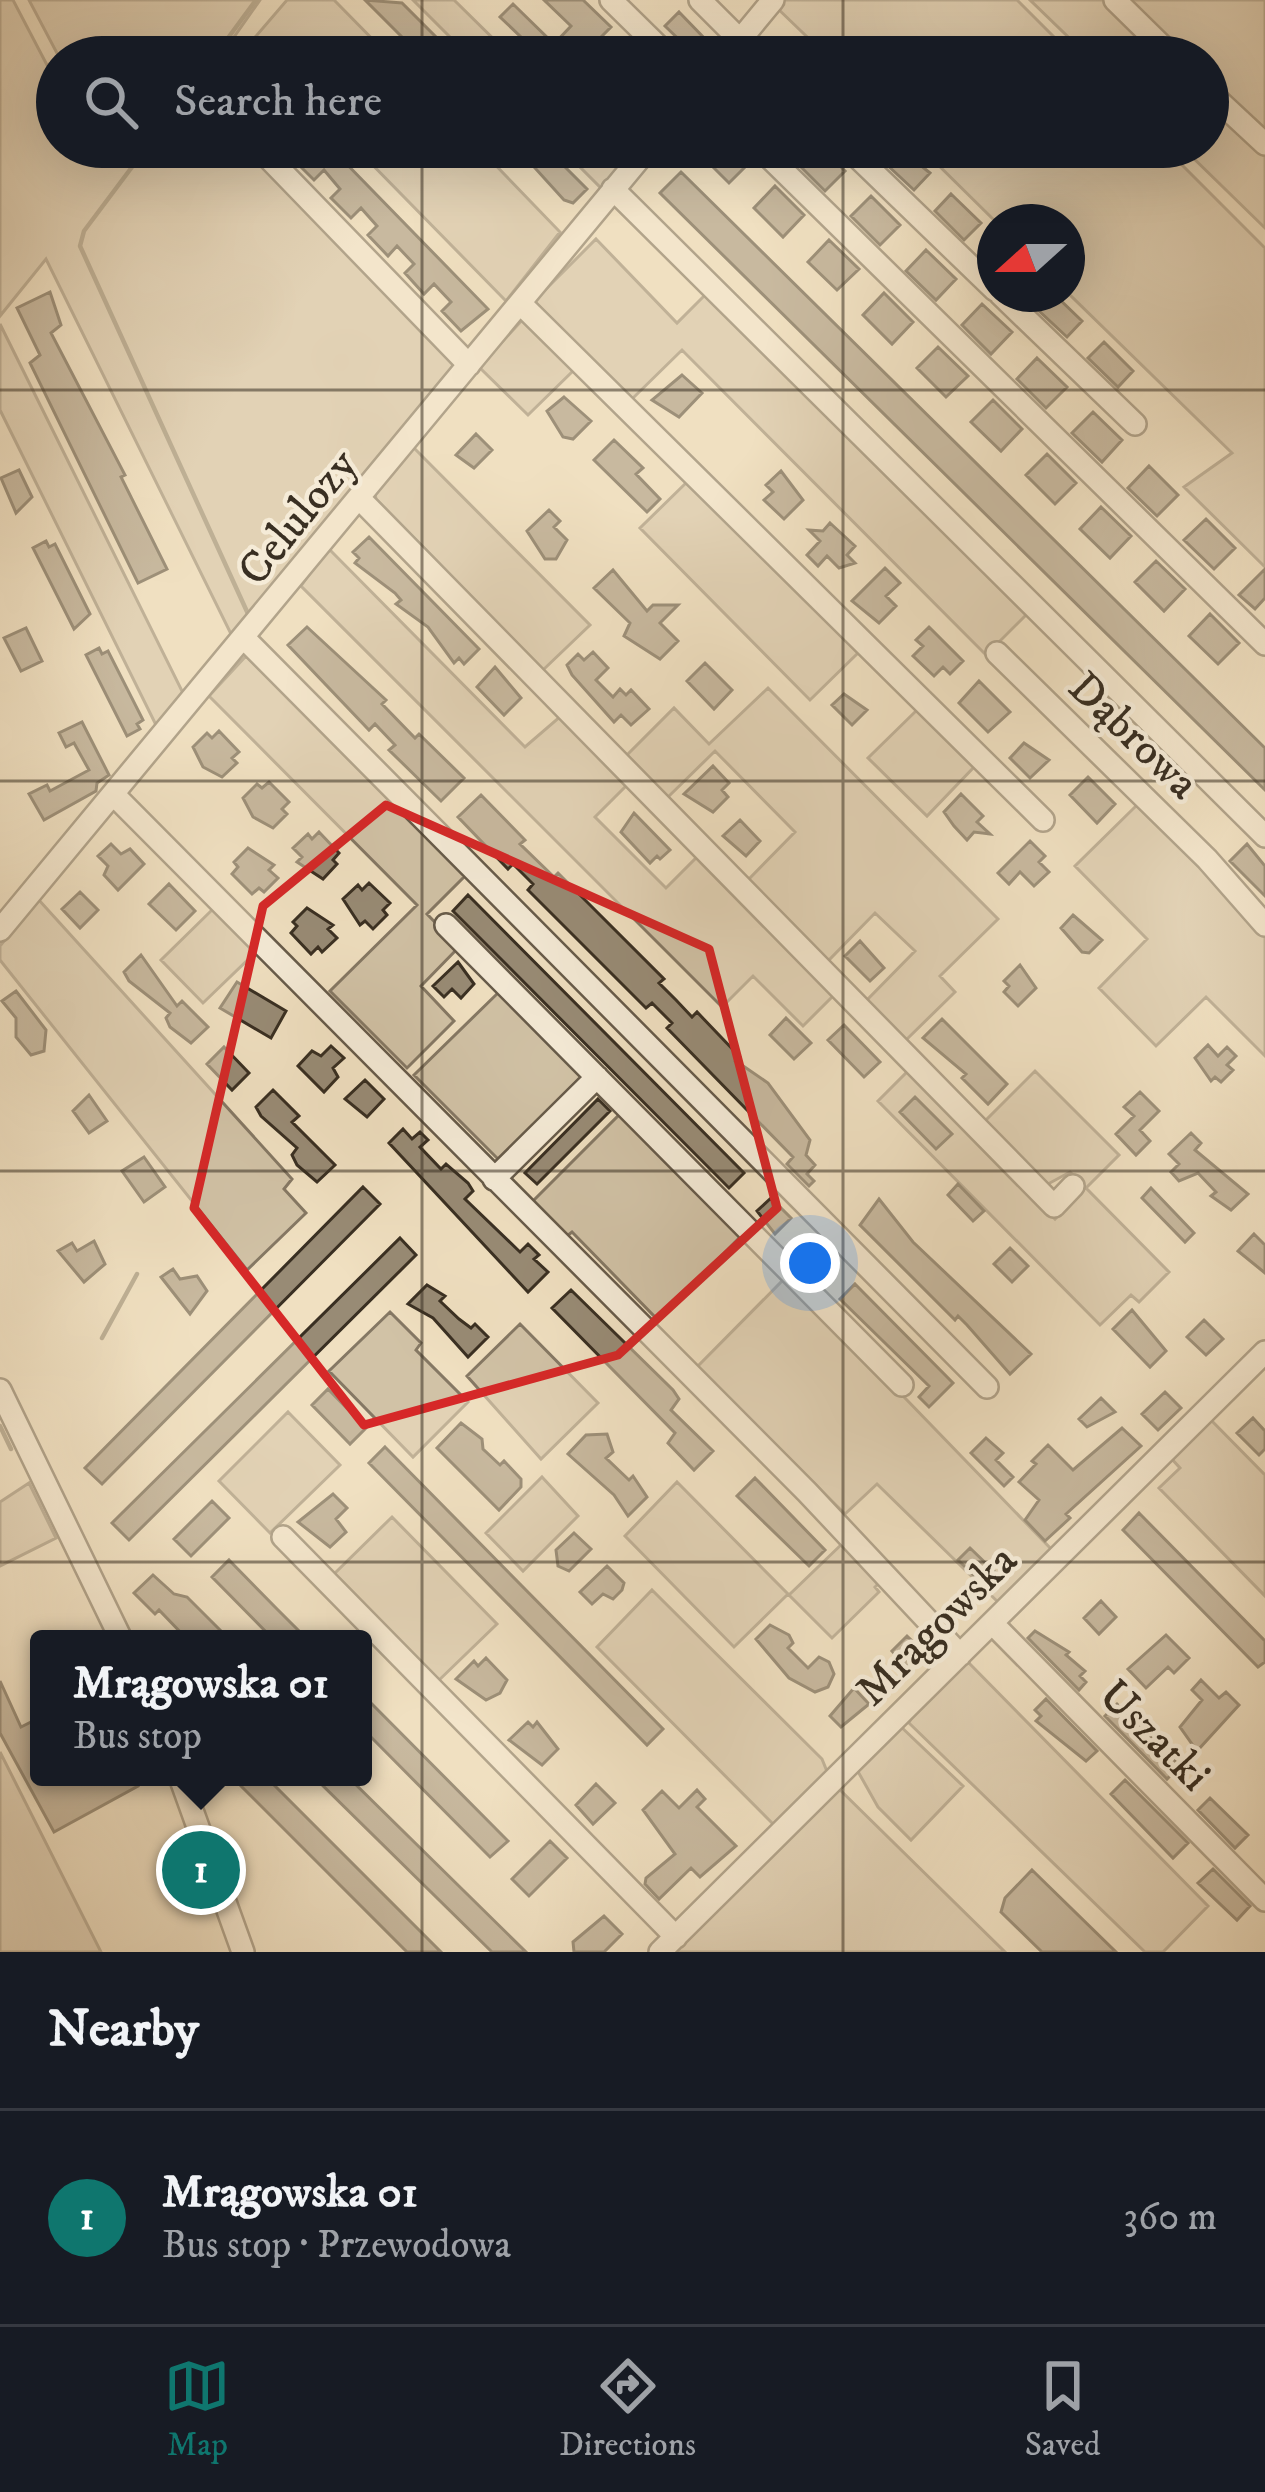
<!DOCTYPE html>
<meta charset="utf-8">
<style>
:root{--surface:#171b24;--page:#242831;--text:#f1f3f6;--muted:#9ea1a6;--line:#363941;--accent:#0f766e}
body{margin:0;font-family:"IM FELL DW Pica",serif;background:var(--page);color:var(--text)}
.compass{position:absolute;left:977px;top:204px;width:108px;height:108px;border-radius:50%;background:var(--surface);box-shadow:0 12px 48px #0002;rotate:249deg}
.you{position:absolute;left:810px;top:1263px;width:42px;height:42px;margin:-30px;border:9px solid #fff;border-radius:50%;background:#1a73e8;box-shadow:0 0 0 18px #1a73e833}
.badge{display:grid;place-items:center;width:78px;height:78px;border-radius:50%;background:var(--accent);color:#fff;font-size:39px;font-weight:700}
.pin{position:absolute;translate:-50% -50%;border:6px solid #fff;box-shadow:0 3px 12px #0006}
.popup{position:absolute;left:30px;top:1630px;width:342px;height:156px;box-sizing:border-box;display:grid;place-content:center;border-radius:12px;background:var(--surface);filter:drop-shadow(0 3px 9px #0005);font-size:39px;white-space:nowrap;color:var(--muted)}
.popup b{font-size:45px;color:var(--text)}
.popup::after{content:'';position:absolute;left:50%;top:100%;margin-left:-24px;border:24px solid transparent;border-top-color:var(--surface)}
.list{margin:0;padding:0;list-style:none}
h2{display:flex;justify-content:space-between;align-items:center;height:156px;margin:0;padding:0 48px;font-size:51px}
h2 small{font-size:39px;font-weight:400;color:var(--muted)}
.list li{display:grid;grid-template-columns:78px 1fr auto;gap:36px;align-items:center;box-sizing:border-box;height:216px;padding:0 48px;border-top:3px solid var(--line)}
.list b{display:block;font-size:45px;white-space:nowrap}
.list p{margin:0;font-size:39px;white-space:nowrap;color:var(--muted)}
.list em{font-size:39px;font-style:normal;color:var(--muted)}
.icon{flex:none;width:66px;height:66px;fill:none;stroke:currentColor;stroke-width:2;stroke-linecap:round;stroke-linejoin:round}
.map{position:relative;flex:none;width:1265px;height:1952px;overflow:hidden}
.search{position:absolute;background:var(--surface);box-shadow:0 12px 48px #0002;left:36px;right:36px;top:36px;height:132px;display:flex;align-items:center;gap:30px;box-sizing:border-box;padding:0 42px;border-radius:66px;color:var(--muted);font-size:45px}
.sheet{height:372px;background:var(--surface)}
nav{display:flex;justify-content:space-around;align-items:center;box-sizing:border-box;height:168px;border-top:3px solid var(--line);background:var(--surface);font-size:33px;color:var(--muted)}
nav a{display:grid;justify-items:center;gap:6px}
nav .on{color:var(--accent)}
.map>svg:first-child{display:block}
</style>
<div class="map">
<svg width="1265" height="1952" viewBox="0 0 1265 1952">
<rect width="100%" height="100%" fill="#f0e0c1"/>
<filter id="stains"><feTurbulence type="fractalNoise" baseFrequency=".00167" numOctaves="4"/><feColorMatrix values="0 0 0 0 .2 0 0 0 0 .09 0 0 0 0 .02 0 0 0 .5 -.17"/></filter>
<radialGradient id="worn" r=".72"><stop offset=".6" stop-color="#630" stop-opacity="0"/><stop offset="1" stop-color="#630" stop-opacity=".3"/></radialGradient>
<path fill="#d1c2a6" stroke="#857864" stroke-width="3" d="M0,0h13l34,65 10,-5v87h190l208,213 2,11 -224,267 -187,-379 -46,57z
M29,0h231l-40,57h-161z
M287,0h47l56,57h-124l-15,-15z
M413,0h41l58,57h-42z
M780,0h237l57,57h-246l-53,-51z
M1030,0h235v228l-83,-81h26v-90h-119z
M355,147h123l82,85 -54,69z
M560,147h43l20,20 -21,22z
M920,147h244l101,101v319l-81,-80 48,-34 -165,-161v-70h-71z
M596,239l81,84 31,-31 322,319 -44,44 -304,-305 -50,49 -98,-98z
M525,317l51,51 -48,47 -49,-48z
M0,324l185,373 -27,32 -158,-319z
M412,446l178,179 -47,45 -167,-171 -2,-12z
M689,480l171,171 -50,49 -170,-172z
M328,548l197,199 37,-32 65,70 -32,32 71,71 32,-32 136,139 -31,31 -50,-50 -31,31 -421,-421z
M246,656l219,220 -38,38 32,33 -38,39 33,35 -47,47 -77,-77 87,-86 -208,-209z
M768,688l230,231 -58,57 15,16 -50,49 -39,-40 49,-50 -40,-38 -48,49 -79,-82 47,-48 -80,-81 -48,47 -41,-42 48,-48 35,36z
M918,709l57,57 -48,50 -59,-58z
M1137,805l128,127v124l-59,-59 -50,49 -57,-58 48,-49 -72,-73z
M38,899l254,280 -8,10 22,24 -59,57 -247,-310v-14z
M215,907l43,43 -55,53 -42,-43z
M501,990l87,87 -87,85 -87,-87z
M909,1070l146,149 30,-32 -15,-15 -22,12 -63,-63 50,-50 84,84 -33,33 83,84 -30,30 -8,-7 -31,30 -222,-224z
M623,1111l121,122 -86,87 -86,-88 -5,4 -34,-35z
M787,1276l267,276 -53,53 -124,-121 -32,30 -148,-147z
M390,1312l31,31 -5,7 52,52 -55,55 -84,-86z
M520,1324l78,79 -57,56 -74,-83z
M288,1412l52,53 -70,68 -51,-52z
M1208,1417l57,58v121l-106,-108 21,-20 -10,-11z
M542,1477l36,39 -55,55 -37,-38z
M677,1482l111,112 -54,53 -109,-111z
M29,1483l27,55 -56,28v-64z
M392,1517l105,107 -62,60 -104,-107z
M844,1542l38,38 -7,7 4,5 -47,46 -43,-43z
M652,1590l170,169 6,15 -53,52 -178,-179z
M966,1660l242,246 -45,46h-18l-236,-229 5,-12z
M897,1723l66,63 -52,54 -33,-33 -22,-39z
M0,1752l101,200h-101z
M836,1786l169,166h-334z"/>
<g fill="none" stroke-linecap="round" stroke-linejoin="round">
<path stroke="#827561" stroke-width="4.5" d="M214,57l42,-57
M147,147l-63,84 -4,15 169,370
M102,1338l35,-64
M0,1426l11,23"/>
</g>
<path fill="#988b75" stroke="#392f22" stroke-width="3" d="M365,0l37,3 54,54h-34z
M544,0h39l28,27 -30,30h-39l-42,-40 13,-13 41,40 17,-18z
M679,12l29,30 -13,13 -30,-29z
M307,147h23l158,162 -27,22 -19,-20 9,-9 -17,-18 -10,10 -19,-21 9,-9 -17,-18 -9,10 -20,-21 9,-9 -16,-18 -10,10 -20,-20 9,-9 -16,-19 -10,10 -20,-20z
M516,147h29l42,42 -14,14 -9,-3z
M707,147h27l16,15 -21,21 -29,-29z
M811,147h10l24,24 -20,20 -29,-29z
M898,147l32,26 -16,17 -30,-28z
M681,172l584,576v42l-605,-597z
M775,186l29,29 -21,22 -29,-29z
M951,194l30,29 -17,17 -29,-29z
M871,196l29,29 -20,20 -29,-29z
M829,240l30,29 -22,21 -29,-28z
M926,250l30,29 -20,21 -30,-29z
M50,292l11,33 -10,8 74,142 -4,2 46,92 -29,14 -108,-220 10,-8 -23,-47z
M884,293l29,29 -21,22 -29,-29z
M1054,294l28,27 -15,16 -30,-28z
M982,304l30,28 -21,22 -29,-29z
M1104,342l29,29 -15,16 -30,-29z
M938,347l30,29 -22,21 -29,-29z
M1037,358l30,29 -21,21 -29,-29z
M682,375l20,18 -23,24 -27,-17z
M564,397l27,24 -18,18 -10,-2 -16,-26z
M993,400l29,29 -21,22 -30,-29z
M1093,412l29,28 -20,22 -30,-29z
M476,434l16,16 -18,18 -18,-13z
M614,440l29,28 -7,6 24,25 -13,13 -53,-52z
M1047,454l29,29 -21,21 -29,-29z
M1149,466l29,29 -21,21 -29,-28z
M19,470l13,27 -16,16 -15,-35z
M781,471l22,29 -19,19 -20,-19 9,-8 -7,-7z
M1101,507l30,29 -21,22 -30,-29z
M549,510l11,11 -6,6 13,13 -11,19h-11l-18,-28z
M1206,519l29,29 -21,21 -30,-29z
M830,523l25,23 -8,9 8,8 -16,5 -12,-12 -9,10 -11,-11 13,-14 -11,-11 14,1z
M369,537l110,112 -15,15 -5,-6 -5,5 -26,-36 -32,-23 5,-4 -6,-7 -40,-30 4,-5 -6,-6z
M46,541l3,6 6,-3 35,70 -16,15 -41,-81z
M1156,561l29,28 -21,22 -29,-29z
M885,568l15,15 -14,13 10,10 -17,17 -27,-22z
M1265,569v29l-10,11 -16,-14z
M613,570l34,41 6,-6h25l-18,18 18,18 -18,18 -36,-23 6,-13 -36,-35z
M1210,614l29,29 -21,21 -29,-28z
M307,627l79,73 -4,4 33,34 4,-4 45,44 -23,23 -52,-51 6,-5 -20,-21 -6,6 -81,-85z
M929,627l34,34 -13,13 -7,-7 -9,9 -21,-20 10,-10 -7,-6z
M26,628l16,33 -21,10 -17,-33z
M99,648l3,6 6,-3 35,69 -6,4 3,5 -13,7 -41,-81z
M593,652l15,16 -12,12 17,17 7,-8 6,6 5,-5 18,19 -18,16 -10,-10 -7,7 -42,-47 -5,-10 11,-11 6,6z
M705,663l27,27 -18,19 -27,-28z
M495,667l26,31 -17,17 -27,-28z
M979,681l31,31 -22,20 -29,-29z
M844,694l23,16 -15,15 -20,-20z
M82,722l27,53 -12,8 -1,8 -52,29 -15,-26 18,-9 3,6 39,-21 -15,-27 -8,4 -7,-14z
M219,731l20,21 -7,6 5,5 -15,14 -19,-10 -10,-20 14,-14 5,5z
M1024,743l25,17 -19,18 -20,-20z
M713,766l16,17 -7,7 6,7 -15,15 -29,-18z
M1088,777l27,27 -18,19 -27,-28z
M269,782l20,20 -7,7 5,5 -14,14 -20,-11 -10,-19 14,-14 5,4z
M961,794l22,22 -6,6 13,12 -16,-2 -7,8 -13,-14 -10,-14z
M481,795l44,45 -5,4 34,33 4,-4 106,106 -5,4 17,17 16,17 5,-5 43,45 -4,4 32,22 42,57 -4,15 9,10 -8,9 7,7 -5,5 -22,-22 6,-7 -126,-129 5,-5 -20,-20 -6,5 -118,-118 5,-6 -20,-20 -5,5 -50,-52z
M634,813l36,37 -10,9 -3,-3 -7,7 -29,-31z
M740,820l20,21 -14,15 -23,-20z
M319,832l20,21 -6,7 4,4 -14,15 -26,-17 5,-5 -9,-9 15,-14 4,5z
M1030,841l15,15 -6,6 10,10 -15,14 -14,-14 -11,12 -11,-11z
M111,844l10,10 9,-5 14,15 -26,26 -14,-15 4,-9 -10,-10z
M1247,844l18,22v30l-35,-35z
M248,848l26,17 -5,5 9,8 -14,14 -5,-4 -7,6 -20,-20 6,-7 -4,-5z
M369,883l21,20 -7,7 4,5 -14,14 -8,-8 -5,4 -17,-26 15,-14 4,5z
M169,884l26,27 -19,19 -27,-26z
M80,892l18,18 -18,18 -18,-19z
M468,895l276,278 -15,15 -276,-277z
M307,908l26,17 -5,4 9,9 -15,14 -4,-5 -7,7 -20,-21 6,-7 -4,-4z
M1073,915l29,25 -13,13 -7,-1 -21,-24z
M860,941l24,27 -14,13 -25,-25z
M141,955l36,51 5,-5 26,26 -17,16 -21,-16 -4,-9 4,-5 -41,-32 -5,-9z
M458,962l16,22 -13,14 -9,-9 -8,8 -11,-11z
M1020,965l16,23 -18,18 -14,-14 5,-6 -5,-5z
M237,982l49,29 -15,27 -51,-30z
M16,991l30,39 -2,21 -13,4 -15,-18v-19l-14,-17z
M786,1018l25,25 -17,16 -24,-24z
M942,1019l65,65 -19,20 -26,-26 4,-4 -43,-36z
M844,1025l36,37 -16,15 -36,-37z
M1208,1045l10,11 9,-9 9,9 -9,9 6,5 -12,12 -6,-5 -4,4 -16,-23z
M331,1046l13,12 -11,10 5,9 -14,15 -26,-26 14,-15 9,5z
M224,1047l25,26 -17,17 -25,-26z
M365,1080l19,19 -17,18 -22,-18z
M273,1090l26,26 -7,6 43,43 -18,17 -20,-17 -5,-10 5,-7 -36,-32 -5,-9z
M1140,1092l19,19 -19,19 10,11 -14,14 -20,-21 18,-18 -10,-9z
M89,1095l18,26 -18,12 -16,-22z
M915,1097l37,37 -16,15 -36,-37z
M598,1099l12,12 -73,73 -12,-11z
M403,1129l9,10 8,-7 8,8 -8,7 21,22 5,-5 22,19 5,8 -8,8 55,53 8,-8 11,11 -5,4 14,13 -20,20 -139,-149z
M1191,1133l10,10 -6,7 53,44 -17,16 -20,-14 5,-4 -18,-19 -19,8 -8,-9 8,-8 -10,-10z
M144,1157l21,30 -21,15 -22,-31z
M958,1184l26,27 -11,10 -25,-26z
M363,1187l17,17 -278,280 -17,-16z
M1151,1188l43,45 -9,9 -43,-44z
M771,1198l20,20 -16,16 -18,-23z
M879,1199l34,43 118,112 -21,20 -43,-49 -9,-9 -3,4 -95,-95z
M1254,1234l11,11v28l-27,-22z
M400,1238l16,17 -287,285 -17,-17z
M94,1241l11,23 -21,18 -26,-31 14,-8 5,8z
M1010,1248l18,18 -16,16 -18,-18z
M173,1269l7,10 17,-3 10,15 -17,23 -29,-37z
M855,1284l98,99 -24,24 -10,-10 10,-11 -89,-87z
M427,1285l18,11 -5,5 19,18 12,9 4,-4 13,13 -20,20 -35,-39 -25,-14z
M571,1290l102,100 6,9 -8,11 42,41 -19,19 -26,-27 7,-10 -123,-125z
M1132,1310l34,41 -16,16 -37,-38z
M1204,1320l19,19 -17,16 -19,-18z
M328,1389l38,39 -16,16 -38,-39z
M1165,1392l16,16 -23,22 -16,-16z
M1101,1398l14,14 -28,15 -8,-8z
M1253,1418l12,13v18l-6,6 -22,-22z
M461,1423l21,16 1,10 17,16 4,-4 17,18v8l-22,23 -62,-62z
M1122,1428l19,18 -75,68 4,4 -25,23 -20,-21 14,-20 -20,-18 17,-18 -4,-3 16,-16 25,25z
M607,1434l6,18 -7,6 23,22 4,-4 14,21 -19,19 -14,-21 -46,-41 18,-19z
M986,1438l17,15 -7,7 17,17 -9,9 -33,-33z
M385,1447l278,282 -16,16 -278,-282z
M755,1478l70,72 -16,16 -72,-70z
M333,1494l14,14 -11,11 10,13 -16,15 -32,-25z
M212,1501l17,17 -38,38 -17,-17z
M1139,1513l126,128v21l-7,5 -135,-137z
M574,1533l17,16 -22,22 -11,-5 -2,-16z
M970,1548l29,28 -12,12 -29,-28z
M229,1560l48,49 30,30h-34l-61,-62z
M607,1566l17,17 -2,7 -9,9 -10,-5 -11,10 -12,-12z
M153,1575l21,19 13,3 42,42h-42l-28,-29 -4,4 -21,-21z
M1101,1601l15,16 -17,17 -15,-16z
M770,1625l19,10 4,8 -5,5 20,20 11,-11 10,5 5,12 -6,13 -13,5 -26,-14 -33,-39z
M1035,1631l34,21 -3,3 19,16 -5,5 6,6 -7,8 -51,-52z
M1166,1635l23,23 -15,15 -6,-6 -22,21 -18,-19z
M907,1636l20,19 -16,16 -19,-20z
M486,1658l21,22 -7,13 -14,7 -30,-21 18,-18 4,5z
M1201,1680l18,18 7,-6 13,13 -42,46 -17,-24 22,-27 -10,-10z
M0,1681l21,46 18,-9v59l13,6 11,-6h71l4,9 -84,46 -54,-99z
M854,1688l15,16 -28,23 -11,-11z
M363,1695l145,146 -18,16 -127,-128z
M1046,1699l51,52 -11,10 -50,-40 5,-5 -6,-6z
M1117,1704l63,62 -13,13 -62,-63z
M528,1722l5,5 4,-5 21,27 -16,16 -33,-25z
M232,1777h34l175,175h-34z
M314,1777h34l178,175h-34z
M1125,1780l63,63 -15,15 -62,-64z
M596,1784l19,19 -22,21 -17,-19z
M697,1790l8,9 -8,8 39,39 -36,31 -9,-9 -32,31 -14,-15 1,-6 29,-24 -32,-44 19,-19 17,17z
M1210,1798l38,37 -13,13 -37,-38z
M550,1841l17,17 -38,38 -17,-17z
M1213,1869l37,37 -13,14 -39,-37z
M1032,1870l84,82h-74l-41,-40 4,-14z
M604,1916l18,18 -18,18h-30l-1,-10z"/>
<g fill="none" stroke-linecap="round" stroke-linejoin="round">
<defs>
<path id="minor" d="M611,0l58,57
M700,0l40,40
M1115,0l58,57
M726,57l47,-57
M1208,91l57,53
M258,147l211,218
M759,147l506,497
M847,147l148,143
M613,189l652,647
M1000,294l135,130
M521,304l522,516
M359,498l695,708 19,-20
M245,639l742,748
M997,653l210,206 58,66
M115,796l692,696 153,163
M446,925l456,460
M0,930l649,-783
M494,1179l103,-102
M0,1390l121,249
M283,1537l393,400
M992,1623l273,277
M180,1777l63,175
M660,1952l605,-600"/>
</defs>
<use href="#minor" stroke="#675b4a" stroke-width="26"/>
<use href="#minor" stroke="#f5ebd7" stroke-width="21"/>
</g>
<path d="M0 0H1265V1952H0ZM386,805l323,144 68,259 -159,147 -254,70 -170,-217 69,-302z" fill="#f0e0c1" fill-opacity=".55" fill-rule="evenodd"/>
<path fill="none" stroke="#d62828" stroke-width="9" stroke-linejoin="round" d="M386,805l323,144 68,259 -159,147 -254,70 -170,-217 69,-302z"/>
<path fill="none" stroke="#392f22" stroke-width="3" stroke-opacity="0.55" d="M422,0v57M843,0v57M422,147v1805M843,147v1805M0,390h1265M0,781h1265M0,1171h1265M0,1562h1265"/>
<g text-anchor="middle" stroke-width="9" stroke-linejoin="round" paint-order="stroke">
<g font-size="45" fill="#392f22" stroke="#f5ebd7">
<text transform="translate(296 516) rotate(-51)" y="16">Celulozy</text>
<text transform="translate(1135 734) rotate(44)" y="16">Dąbrowa</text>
<text transform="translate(935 1624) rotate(-45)" y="16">Mrągowska</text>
<text transform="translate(1156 1734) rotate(45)" y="16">Uszatki</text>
</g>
</g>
<rect width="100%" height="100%" filter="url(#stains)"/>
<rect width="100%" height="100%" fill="url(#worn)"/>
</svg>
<svg class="compass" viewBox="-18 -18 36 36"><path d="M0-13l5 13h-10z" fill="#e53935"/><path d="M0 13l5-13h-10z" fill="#9ea1a6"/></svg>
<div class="you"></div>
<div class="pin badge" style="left:201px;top:1870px">1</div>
<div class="popup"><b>Mrągowska 01</b>Bus stop</div>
<div class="search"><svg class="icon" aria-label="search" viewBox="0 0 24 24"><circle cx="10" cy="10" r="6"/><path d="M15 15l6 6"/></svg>Search here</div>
</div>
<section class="sheet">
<h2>Nearby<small></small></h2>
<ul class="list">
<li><span class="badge">1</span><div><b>Mrągowska 01</b><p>Bus stop · Przewodowa</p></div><em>360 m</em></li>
</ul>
</section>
<nav>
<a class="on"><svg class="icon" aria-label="map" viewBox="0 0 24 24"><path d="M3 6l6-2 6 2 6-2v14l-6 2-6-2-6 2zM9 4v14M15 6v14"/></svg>Map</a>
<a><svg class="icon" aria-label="directions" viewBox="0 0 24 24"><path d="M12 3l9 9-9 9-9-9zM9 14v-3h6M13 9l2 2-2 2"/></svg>Directions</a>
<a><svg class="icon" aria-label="saved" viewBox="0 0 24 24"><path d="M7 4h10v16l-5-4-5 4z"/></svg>Saved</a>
</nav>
